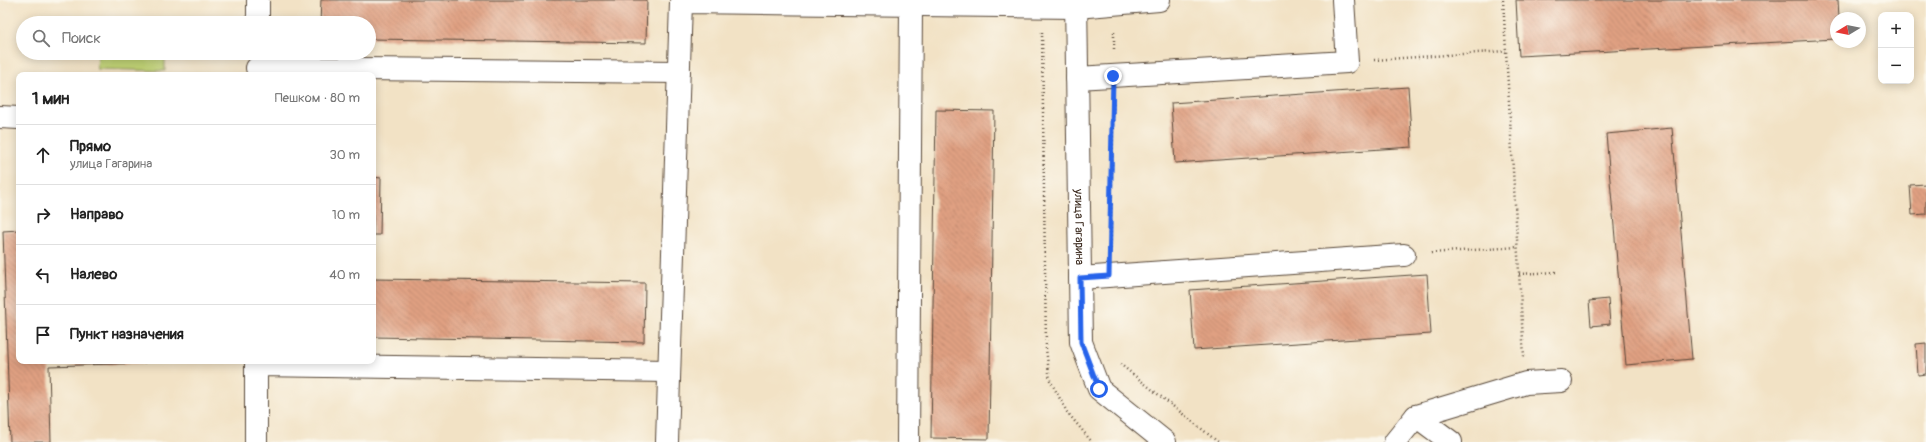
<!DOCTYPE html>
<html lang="ru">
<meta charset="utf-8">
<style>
:root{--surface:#fff;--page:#f2f2f2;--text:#222;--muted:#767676;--line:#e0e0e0}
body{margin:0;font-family:Pangolin,sans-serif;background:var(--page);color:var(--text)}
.controls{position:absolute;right:12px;top:12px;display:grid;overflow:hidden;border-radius:8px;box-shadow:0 2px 10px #0003}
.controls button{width:36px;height:36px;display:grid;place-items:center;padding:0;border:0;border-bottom:1px solid var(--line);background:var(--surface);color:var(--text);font:20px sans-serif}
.compass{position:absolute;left:1830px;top:12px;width:36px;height:36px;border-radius:50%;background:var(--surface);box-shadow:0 2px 10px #0003;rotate:260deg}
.stop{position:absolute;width:12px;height:12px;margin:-9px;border:3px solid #2563eb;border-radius:50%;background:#fff}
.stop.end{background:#2563eb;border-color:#fff;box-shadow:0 1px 4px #0008}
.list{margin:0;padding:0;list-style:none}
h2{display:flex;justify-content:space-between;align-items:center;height:52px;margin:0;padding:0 16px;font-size:17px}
h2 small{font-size:13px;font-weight:400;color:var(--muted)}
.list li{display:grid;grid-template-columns:26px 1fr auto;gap:12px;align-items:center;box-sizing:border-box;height:60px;padding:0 16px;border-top:1px solid var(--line)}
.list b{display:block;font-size:15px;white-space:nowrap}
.list p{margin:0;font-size:13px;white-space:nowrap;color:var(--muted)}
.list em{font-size:13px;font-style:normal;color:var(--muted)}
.icon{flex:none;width:22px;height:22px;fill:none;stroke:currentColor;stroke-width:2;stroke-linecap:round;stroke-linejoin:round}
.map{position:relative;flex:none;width:1926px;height:442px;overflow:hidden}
.search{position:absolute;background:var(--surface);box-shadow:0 2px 10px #0003;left:16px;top:16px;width:360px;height:44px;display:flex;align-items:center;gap:10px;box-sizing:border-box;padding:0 14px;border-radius:22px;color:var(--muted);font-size:15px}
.panel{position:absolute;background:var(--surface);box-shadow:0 2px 10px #0003;left:16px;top:72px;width:360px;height:292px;border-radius:8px}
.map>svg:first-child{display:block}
</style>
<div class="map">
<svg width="1926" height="442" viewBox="0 0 1926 442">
<defs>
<pattern id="building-back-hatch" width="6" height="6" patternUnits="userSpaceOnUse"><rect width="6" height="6" fill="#e0a082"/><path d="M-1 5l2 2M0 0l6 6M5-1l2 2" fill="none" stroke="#b7836a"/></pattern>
</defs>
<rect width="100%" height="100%" fill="#fbf7ec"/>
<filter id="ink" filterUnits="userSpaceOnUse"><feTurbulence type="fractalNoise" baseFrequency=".025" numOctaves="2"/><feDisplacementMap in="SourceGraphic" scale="8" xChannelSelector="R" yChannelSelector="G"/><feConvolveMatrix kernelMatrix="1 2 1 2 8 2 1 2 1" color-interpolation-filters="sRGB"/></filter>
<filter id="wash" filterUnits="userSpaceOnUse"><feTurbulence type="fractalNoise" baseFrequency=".012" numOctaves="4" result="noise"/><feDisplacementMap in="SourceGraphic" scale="16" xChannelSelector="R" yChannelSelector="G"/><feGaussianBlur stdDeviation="0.9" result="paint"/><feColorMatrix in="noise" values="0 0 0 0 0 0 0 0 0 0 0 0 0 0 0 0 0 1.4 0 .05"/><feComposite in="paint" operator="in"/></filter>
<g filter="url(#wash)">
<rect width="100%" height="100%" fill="#f2e2c5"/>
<path fill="#c0d275" stroke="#7e7e4a" d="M98,53h67v18l-68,-2z"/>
<g id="blocks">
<path fill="url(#building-back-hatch)" d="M321,0h326l-1,43 -277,-4v-16h-49z
M1516,0h322l1,18h-3v21l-317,17z
M1408,87l4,60 -237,16 -4,-60z
M936,110l58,1 -5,328 -58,-1z
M1672,128l20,231 -66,6 -20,-231z
M373,177l8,1 -1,57h-7z
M1926,184v30l-14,1 -2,-30z
M19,230v131h126v2l-96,3 2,76h-41l-7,-211z
M1427,274l4,60 -237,16 -4,-60z
M373,279l272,4 -1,59 -271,-5z
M1608,299l2,25 -19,2 -2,-25z
M1926,343v31l-8,1 -2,-31z"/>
</g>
</g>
<g filter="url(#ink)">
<use href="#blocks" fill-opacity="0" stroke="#564637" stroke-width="1"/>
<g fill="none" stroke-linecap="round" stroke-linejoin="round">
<defs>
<g id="minor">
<path id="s1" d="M1076,0l5,342 18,47 66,53"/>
<path d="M258,23v-23"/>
<path d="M257,68l422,4"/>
<path d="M1077,78l270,-16 -4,-62"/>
<path d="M0,117l19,1"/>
<path d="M1080,278l324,-23"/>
<path d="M1416,416l110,-33 35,-2"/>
<path d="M256,442v-77l413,6"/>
<path d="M667,442l14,-440 395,5 83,-7"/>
<path d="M908,442l3,-437"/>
<path d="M1395,442l21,-26 35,26"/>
</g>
</defs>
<use href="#minor" stroke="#564637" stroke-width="24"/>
<path stroke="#564637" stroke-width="2.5" stroke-dasharray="1 3" stroke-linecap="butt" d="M1503,0l21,357
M1042,32l4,317 4,31 17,32 25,30
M1114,49v-19
M1374,60l132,-9
M1110,249l3,-147
M1431,253l86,-6
M1519,274l37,-2
M1120,364l98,78"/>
<use href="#minor" stroke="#fff" stroke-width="22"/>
</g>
</g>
<g fill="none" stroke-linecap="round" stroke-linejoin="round" filter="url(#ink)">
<path stroke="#2563eb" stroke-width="5" d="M1099,389l-18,-47 -1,-64 29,-2 4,-200"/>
</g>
<g text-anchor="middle" stroke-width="3" stroke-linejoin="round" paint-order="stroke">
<g font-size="12" fill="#3b2a1e" stroke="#fbf7ec">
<text dy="4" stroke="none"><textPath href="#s1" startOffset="227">улица Гагарина</textPath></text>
</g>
</g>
</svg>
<div class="controls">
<button>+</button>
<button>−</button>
</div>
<svg class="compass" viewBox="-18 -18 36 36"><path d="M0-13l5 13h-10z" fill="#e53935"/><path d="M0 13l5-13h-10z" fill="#767676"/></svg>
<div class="stop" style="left:1099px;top:389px"></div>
<div class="stop end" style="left:1113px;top:76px"></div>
<div class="search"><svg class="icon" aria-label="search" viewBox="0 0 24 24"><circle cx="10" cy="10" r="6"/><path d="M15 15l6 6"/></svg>Поиск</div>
<section class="panel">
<h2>1 мин<small>Пешком · 80 m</small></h2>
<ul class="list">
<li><svg class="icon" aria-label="ahead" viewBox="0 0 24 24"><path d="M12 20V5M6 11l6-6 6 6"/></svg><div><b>Прямо</b><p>улица Гагарина</p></div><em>30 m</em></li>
<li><svg class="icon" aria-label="right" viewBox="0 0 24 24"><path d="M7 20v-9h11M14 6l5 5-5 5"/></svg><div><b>Направо</b></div><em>10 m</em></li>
<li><svg class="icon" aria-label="left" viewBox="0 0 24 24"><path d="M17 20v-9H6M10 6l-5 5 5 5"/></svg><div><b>Налево</b></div><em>40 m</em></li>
<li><svg class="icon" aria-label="arrive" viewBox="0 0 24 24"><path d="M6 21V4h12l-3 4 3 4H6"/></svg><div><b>Пункт назначения</b></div></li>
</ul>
</section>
</div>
